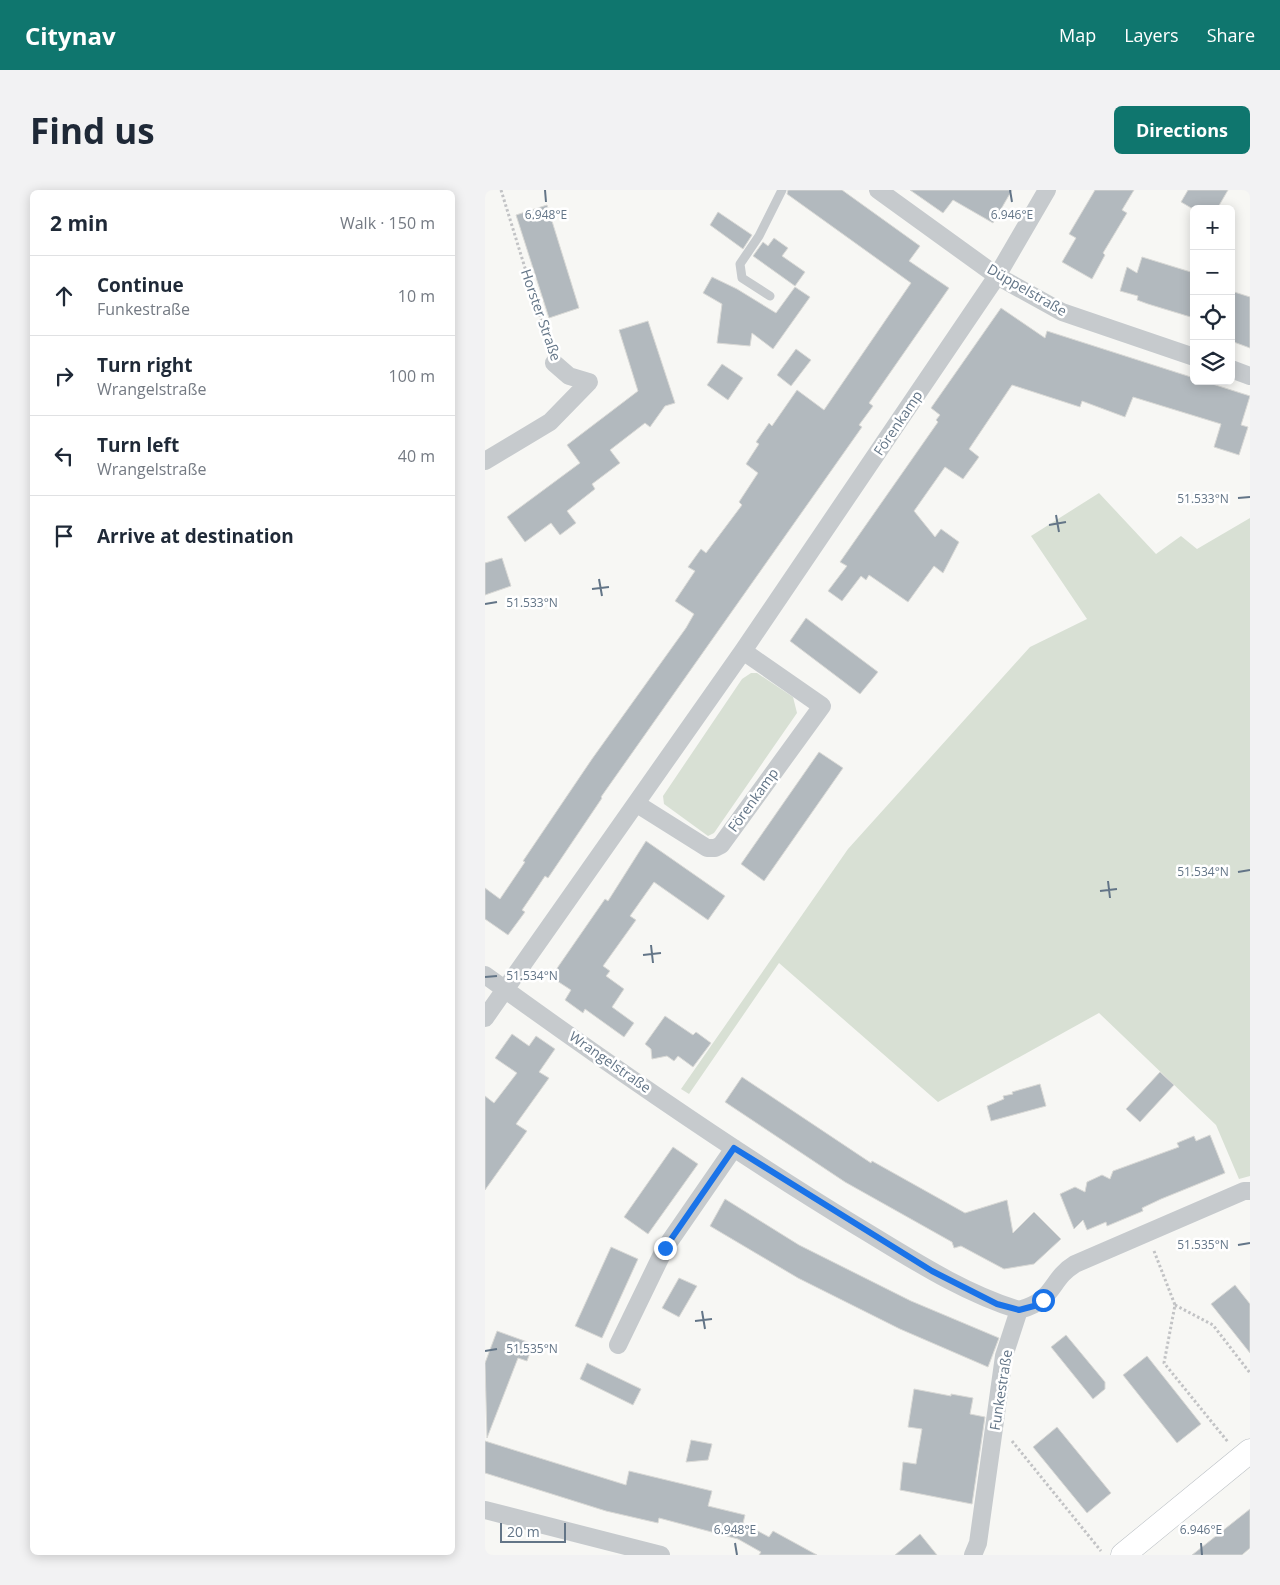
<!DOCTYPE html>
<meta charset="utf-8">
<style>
:root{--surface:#fff;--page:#f2f2f3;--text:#1f2937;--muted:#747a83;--line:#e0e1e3;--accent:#0f766e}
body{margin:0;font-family:"Open Sans",sans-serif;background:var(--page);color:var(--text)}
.controls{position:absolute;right:15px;top:15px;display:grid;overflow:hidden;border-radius:8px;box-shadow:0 2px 12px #0003}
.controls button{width:45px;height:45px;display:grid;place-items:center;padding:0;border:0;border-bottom:1px solid var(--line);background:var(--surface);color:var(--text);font:25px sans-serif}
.scale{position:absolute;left:15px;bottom:12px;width:66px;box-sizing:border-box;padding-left:5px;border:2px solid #637587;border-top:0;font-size:14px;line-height:18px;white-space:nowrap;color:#637587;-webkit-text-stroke:4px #fff;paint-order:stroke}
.stop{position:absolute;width:15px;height:15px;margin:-11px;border:4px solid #1a73e8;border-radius:50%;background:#fff}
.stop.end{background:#1a73e8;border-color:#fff;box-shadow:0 1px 5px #0008}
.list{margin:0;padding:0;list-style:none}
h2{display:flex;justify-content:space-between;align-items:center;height:65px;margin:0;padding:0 20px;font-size:21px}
h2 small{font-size:16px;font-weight:400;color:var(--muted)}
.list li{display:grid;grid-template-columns:32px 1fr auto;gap:15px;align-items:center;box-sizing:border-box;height:80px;padding:0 20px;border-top:1px solid var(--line)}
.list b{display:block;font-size:19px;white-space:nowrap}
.list p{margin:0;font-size:16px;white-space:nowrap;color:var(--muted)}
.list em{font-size:16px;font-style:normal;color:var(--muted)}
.icon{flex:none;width:28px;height:28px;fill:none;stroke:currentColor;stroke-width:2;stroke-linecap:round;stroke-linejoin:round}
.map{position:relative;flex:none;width:765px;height:1365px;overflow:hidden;border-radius:8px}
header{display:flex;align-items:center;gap:30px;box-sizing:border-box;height:70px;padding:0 25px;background:var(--accent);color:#fff}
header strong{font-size:24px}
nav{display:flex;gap:28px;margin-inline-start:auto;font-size:18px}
.intro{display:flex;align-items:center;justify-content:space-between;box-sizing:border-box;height:120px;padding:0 30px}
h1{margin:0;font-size:35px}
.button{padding:12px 22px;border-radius:8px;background:var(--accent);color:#fff;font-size:18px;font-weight:700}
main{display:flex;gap:30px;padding:0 30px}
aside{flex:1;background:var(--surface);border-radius:8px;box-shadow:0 2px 12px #0003}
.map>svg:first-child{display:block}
</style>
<header>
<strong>Citynav</strong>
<nav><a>Map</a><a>Layers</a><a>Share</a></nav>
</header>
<div class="intro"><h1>Find us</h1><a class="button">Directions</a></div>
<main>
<aside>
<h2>2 min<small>Walk · 150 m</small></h2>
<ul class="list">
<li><svg class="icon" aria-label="ahead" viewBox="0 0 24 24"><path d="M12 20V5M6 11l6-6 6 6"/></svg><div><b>Continue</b><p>Funkestraße</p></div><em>10 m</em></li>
<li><svg class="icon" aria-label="right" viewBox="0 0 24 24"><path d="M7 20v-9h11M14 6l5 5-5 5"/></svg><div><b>Turn right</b><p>Wrangelstraße</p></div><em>100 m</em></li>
<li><svg class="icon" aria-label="left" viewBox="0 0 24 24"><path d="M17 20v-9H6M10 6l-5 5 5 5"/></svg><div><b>Turn left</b><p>Wrangelstraße</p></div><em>40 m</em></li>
<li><svg class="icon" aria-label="arrive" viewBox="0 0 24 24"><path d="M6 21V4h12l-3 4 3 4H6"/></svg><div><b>Arrive at destination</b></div></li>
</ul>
</aside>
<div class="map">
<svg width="765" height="1365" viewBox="0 0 765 1365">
<rect width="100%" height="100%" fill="#f7f7f4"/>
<path fill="#d8e0d4" d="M614,303l57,61 25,-18 16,13 53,-31v658l-11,3 -23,-54 -117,-112 -161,89 -159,-139 -90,131 -8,-5 167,-240 182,-202 57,-28 -56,-83z
M266,483h6l36,24 4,16 -83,120 -6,3 -44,-32 -1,-8 79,-117z"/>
<path fill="#b2b9be" stroke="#d9d9d6" d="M303,0h54l78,56 -11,15 40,27 -80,115 4,3 -14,19 3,2 -261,370 1,1 -54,80 -3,-2 -12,18 -11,16 3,2 -17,23 -23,-16v-31l15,11 25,-37 -2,-1 69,-102 94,-131 8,-14 -19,-13 20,-30 -7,-4 13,-18 5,4 36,-48 -3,-3 19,-29 -12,-9 13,-20 -3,-2 13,-19 3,3 25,-36 27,20 87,-127 -124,-89z
M425,0h102l-19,33 -40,-23 -10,13z
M610,0h39l-12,20 5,3 -24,40 2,2 -13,24 -30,-17 14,-24 -7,-4z
M703,0h40l-11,19h-24l-12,-7z
M62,15l32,103 -30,10 -33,-103z
M233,22l34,23 -9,14 -33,-24z
M289,48l14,10 -6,8 23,16 -10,14 -42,-30 10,-14 5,4z
M657,67l52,16v45l-46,-14 -11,-4 1,-4 -18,-5 7,-24 10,6z
M227,87l25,12 39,24 19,-26 15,10 -37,52 -21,-16 -2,13 -33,-3 5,-39 -19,-11z
M746,101l19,6v51l-19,-7z
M516,118l44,30 2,-7 147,47v3h9l47,15 -9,29 7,2 -9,28 -25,-8 7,-23 -88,-27 -8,20 -43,-16 -2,6 -68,-22 -43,64 10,8 -16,22 -18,-12 -31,44 21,26 6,-8 18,13 -16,31 -9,-7 -26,36 -39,-27 -3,5 -5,-4 -19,25 -14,-10 19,-25 -7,-4 98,-140 -2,-2 4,-5 -9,-7z
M163,131l27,82 -10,3 -15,21 -5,-4 -35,27 10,13 -28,21 3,5 -28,22 9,12 -16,12 -9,-12 -26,19 -18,-25 73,-54 -13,-18 71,-54 -19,-61z
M311,159l15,11 -20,26 -14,-11z
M237,174l21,14 -15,22 -21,-15z
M17,368l9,28 -26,9v-32z
M321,428l72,54 -18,22 -70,-53z
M334,562l24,16 -79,113 -23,-17z
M161,651l79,55 -17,24 -54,-38 -24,34 6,4 -33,46 7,5 -4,5 18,13 -12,18 22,16 -10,14 -39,-28 -2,4 -18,-13 6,-10 -20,-13 54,-78 3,2z
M180,826l28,19 3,-3 15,11 -18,24 -15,-11 -4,5 -7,-5 -15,3 -1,-10 -6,-5z
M27,844l17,12 7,-10 19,13 -16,23 10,6 -33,46 11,7 -42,59v-94l9,7 23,-30 -22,-15z
M675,882l14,13 -34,37 -14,-13z
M257,887l129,86 1,-2 93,52 42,-13 6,33 21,-21 27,27 -27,25 -30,5 -43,-23 -7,2 -2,-6 -107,-60 -120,-80z
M555,894l6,22 -55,15 -4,-15 17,-7 -1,-3 10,-2 -1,-2z
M725,945l15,38 -64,26 -19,9 1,3 -36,15 -1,-4 -19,8 -4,-10 -9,9 -14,-35 15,-7 10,5 2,-10 15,-7 8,4 3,-8 66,-24 -2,-4 17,-7 2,5z
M188,957l25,17 -50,70 -24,-17z
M240,1009l74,46 112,56 88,37 -11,29 -88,-38 -102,-51 -88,-52z
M126,1057l27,12 -36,79 -27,-12z
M194,1088l18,8 -18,31 -17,-9z
M750,1095l15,19v49l-39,-49z
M12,1141l36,13 -6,17 -9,-3 -31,80 -2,-75z
M581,1145l39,47v7l-12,10 -42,-52z
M662,1166l54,68 -24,19 -54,-68z
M102,1173l54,26 -8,16 -53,-26z
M429,1199l37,7v-2l22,4 -3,16 15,3 -13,87 -72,-14 3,-28 13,2 6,-35 -14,-2z
M572,1237l54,66 -24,20 -54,-66z
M206,1250l21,4 -4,16 -22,2z
M0,1251l141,44 3,-14 83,20 -4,15 37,9 -2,8 26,14 4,-6 44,24h-58l2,-3 -23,-13 -79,-21 -1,5 -52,-12 -121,-38z
M765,1319v39l-8,7h-50z
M435,1344l17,21h-42z"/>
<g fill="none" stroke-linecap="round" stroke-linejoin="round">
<defs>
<path id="secondary" d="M638,1365l127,-104"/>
</defs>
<use href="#secondary" stroke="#babfc4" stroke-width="25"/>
<path stroke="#c2c3c5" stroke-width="3" stroke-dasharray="2.5 2.5" stroke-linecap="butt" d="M16,0l48,156
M669,1061l21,54 -11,58 64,79
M690,1115l38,20 37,48
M527,1251l89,110"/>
<path stroke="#c6cacd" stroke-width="9" d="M285,106l-28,-18 -2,-14 19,-28 23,-46"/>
<path stroke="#c6cacd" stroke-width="18" d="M393,0l119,86 65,36 132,45
M746,179l19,7
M0,271l65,-39 39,-40 -20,-6 -15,-13
M152,614l70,44h8l6,-3 101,-139 -79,-55
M0,785c120,87 243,173 370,250 52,31 105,67 164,85
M0,828l258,-367 254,-375 50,-86
M534,1120c37,-10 30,-30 56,-46l169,-73h6
M133,1155l47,-97 69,-100
M0,1320l176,45
M488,1365l5,-12 26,-187 15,-46"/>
<use href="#secondary" stroke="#fff" stroke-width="24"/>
</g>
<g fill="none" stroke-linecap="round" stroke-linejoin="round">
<path stroke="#1a73e8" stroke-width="6" d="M180,1058l69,-100 198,123 65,33 22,6 15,-4 9,-6"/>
</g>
<path fill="none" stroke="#637587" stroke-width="2" d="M60,0l1,12M525,0l2,12M753,308l12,-1M571,325l3,17M564,335l17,-3M114,389l3,17M107,399l17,-2M0,414l12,-2M753,682l12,-2M623,691l2,17M615,701l17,-2M166,755l2,18M158,765l18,-2M0,787l12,-1M753,1055l12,-2M217,1121l3,18M210,1131l17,-2M0,1161l12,-2M250,1353l2,12M716,1353l1,12"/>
<g text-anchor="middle" stroke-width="5" stroke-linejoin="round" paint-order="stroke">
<g font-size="14" fill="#637587" stroke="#fff">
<text transform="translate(542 100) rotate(30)" y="5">Düppelstraße</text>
<text transform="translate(56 125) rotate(71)" y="5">Horster Straße</text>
<text transform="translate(413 233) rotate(-56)" y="5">Förenkamp</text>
<text transform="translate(268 610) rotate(-54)" y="5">Förenkamp</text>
<text transform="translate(125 872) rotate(35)" y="5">Wrangelstraße</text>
<text transform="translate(516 1200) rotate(-81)" y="5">Funkestraße</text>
</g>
</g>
<g font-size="12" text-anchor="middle" fill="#637587" stroke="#fff" stroke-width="5" stroke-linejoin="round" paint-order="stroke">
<text x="61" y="29">6.948°E</text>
<text x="527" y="29">6.946°E</text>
<text x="718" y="313">51.533°N</text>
<text x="47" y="417">51.533°N</text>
<text x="718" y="686">51.534°N</text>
<text x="47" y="790">51.534°N</text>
<text x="718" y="1059">51.535°N</text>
<text x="47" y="1163">51.535°N</text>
<text x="250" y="1344">6.948°E</text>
<text x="716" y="1344">6.946°E</text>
</g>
</svg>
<div class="controls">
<button>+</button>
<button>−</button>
<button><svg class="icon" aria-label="locate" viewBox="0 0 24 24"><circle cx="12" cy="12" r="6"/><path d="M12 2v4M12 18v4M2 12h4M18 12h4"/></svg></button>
<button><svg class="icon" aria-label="layers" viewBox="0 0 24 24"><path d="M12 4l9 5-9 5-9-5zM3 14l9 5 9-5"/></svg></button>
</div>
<div class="scale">20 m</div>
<div class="stop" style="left:558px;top:1110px"></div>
<div class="stop end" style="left:180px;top:1058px"></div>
</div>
</main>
